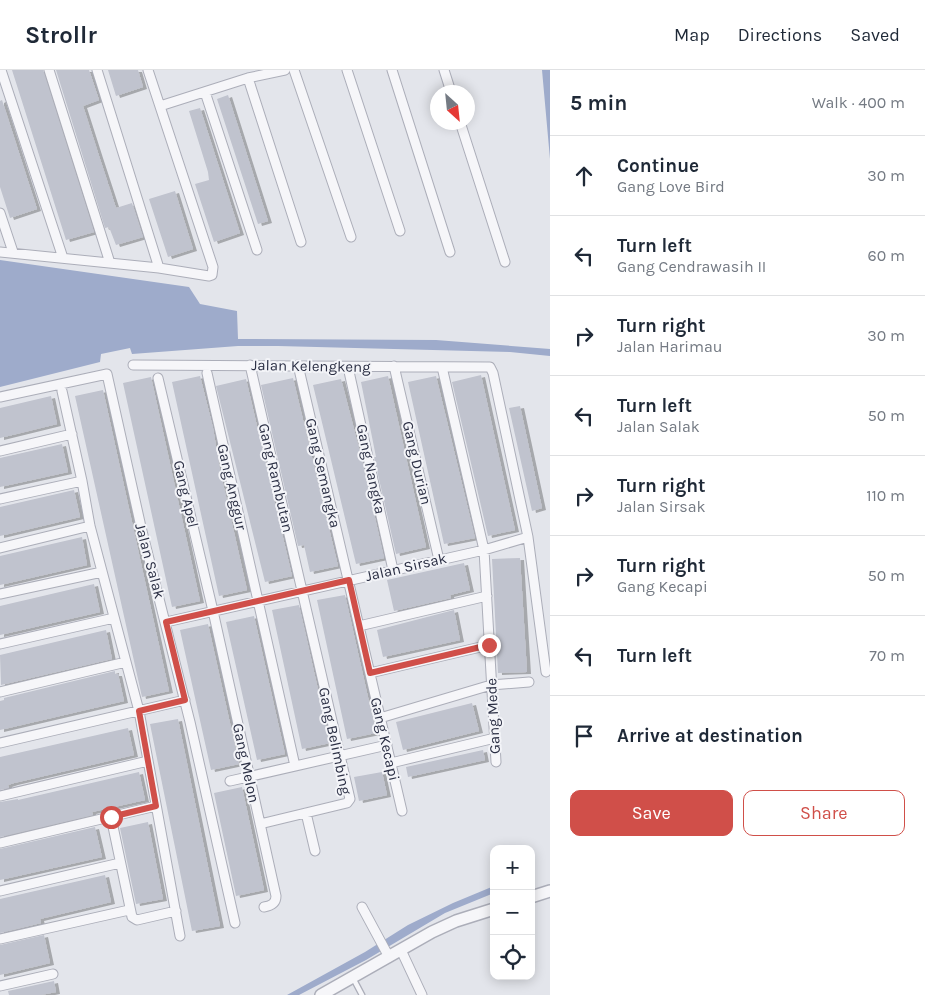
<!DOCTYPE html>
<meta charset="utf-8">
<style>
:root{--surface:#fff;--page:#f2f2f3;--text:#1f2937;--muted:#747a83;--line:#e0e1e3;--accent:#d04f49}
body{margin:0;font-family:Karla,sans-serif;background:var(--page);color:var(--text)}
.controls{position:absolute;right:15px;bottom:15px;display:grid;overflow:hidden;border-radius:10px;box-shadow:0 2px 12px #0003}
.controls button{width:45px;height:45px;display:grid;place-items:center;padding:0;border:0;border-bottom:1px solid var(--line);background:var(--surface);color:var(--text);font:25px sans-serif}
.compass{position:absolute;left:430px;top:15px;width:45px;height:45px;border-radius:50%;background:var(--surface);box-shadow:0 2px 12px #0003;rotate:153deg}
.stop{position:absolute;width:15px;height:15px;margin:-11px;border:4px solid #d04f49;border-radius:50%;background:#fff}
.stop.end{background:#d04f49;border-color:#fff;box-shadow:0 1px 5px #0008}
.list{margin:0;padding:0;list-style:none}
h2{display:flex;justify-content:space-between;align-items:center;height:65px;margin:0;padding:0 20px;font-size:21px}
h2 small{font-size:16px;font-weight:400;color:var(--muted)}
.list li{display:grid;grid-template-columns:32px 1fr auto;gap:15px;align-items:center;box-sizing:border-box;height:80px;padding:0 20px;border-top:1px solid var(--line)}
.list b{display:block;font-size:19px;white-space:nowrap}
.list p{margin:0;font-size:16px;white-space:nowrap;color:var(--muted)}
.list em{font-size:16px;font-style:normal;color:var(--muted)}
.actions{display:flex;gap:10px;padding:15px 20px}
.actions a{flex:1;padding:11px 0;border:1px solid var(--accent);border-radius:10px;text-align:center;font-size:18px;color:var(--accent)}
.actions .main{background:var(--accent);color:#fff}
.icon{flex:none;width:28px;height:28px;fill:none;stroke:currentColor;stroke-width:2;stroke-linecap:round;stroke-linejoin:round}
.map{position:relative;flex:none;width:550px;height:925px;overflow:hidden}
header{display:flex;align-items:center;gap:30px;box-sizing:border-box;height:70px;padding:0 25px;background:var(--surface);border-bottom:1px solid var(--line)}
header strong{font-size:24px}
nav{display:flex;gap:28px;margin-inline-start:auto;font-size:18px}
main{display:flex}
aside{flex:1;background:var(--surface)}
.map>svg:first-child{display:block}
</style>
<header>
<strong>Strollr</strong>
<nav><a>Map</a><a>Directions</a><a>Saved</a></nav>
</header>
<main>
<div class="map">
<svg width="550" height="925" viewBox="0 0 550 925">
<defs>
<filter id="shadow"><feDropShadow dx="4" dy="2" stdDeviation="0" flood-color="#0004"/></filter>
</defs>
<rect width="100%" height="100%" fill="#e3e5eb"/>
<path fill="#9eabcb" d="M542,0h8v89z
M0,190l189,27 11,17 37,7 1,28 198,1 114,9v7l-40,-4 -232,-6h-40l-106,8 -2,-6 -29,6 -1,8 -100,25z
M494,816v7l-49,20 -79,47 -67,35h-12l78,-43 43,-27 45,-22z"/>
<path fill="#c0c3ce" filter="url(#shadow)" d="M12,0h31l51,162 -28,8z
M56,0h33l10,30 -16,6 16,50 17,52 16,-5 11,34 -27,8 -7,-18 -4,1z
M108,0h30l5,17 -27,9z
M228,25l40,126 -10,3 -41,-125z
M2,30l35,109 -27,9 -10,-31v-86z
M200,38l40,125 -26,9 -19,-58 14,-4 -1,-8 -19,-61z
M175,121l18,58 -25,8 -19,-58z
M481,305l34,155 -27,6 -36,-154z
M200,306l13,52 7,42 27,120 -28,6 -47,-214z
M388,306l38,171 -30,7 -22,-97h2l-15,-75z
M436,306l39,162 -31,6 -36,-162z
M151,307l49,224 -28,6 -49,-224z
M293,308l45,188 -28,6 -6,-27 -6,1 -37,-161z
M246,309l46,197 -27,6 -49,-196z
M341,309l21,81 22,98 -28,6 -43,-179z
M103,320l66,301 -27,6 -67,-301z
M51,326l6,28 -57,14v-30z
M520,336l22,102 -10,3 -23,-103z
M62,374l6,28 -68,15v-29z
M74,420l6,27 -80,19v-29z
M82,467l5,28 -87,20v-29z
M520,488l7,114 -29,1 -6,-114z
M464,493l6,27 -20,5 1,3 -57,13 -7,-31z
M94,514l6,28 -100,23v-29z
M345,525l31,138 -29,6 -30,-139z
M299,535l31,138 -28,6 -30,-139z
M454,540l6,30 -77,17 -6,-27z
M254,546l31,138 -28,6 -31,-138z
M208,554l31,140 -28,6 -31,-140z
M106,560l6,29 -111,26 -1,-30z
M115,601v3h3l6,27 -124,29v-29l4,-1v-2z
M472,633l7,28 -76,19 -7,-28z
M178,649l42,207 -28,5 -42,-207z
M128,658l6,27 -120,28 -6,2 1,3 -9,2v-33z
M483,680l2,10 -77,17 -2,-10z
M139,702l6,28 -53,12 1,3 -93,22v-35l18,-3v1z
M382,702l5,23 -28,6 -5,-24z
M242,717l22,103 -28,6 -22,-103z
M148,752l15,77 -27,5 -16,-76z
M95,757l7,30 -102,23v-31z
M105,805l6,27 -71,17 1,4 -41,10v-34z
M44,865l6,28 -50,12v-30z
M54,911l2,11 -15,3h-32l-1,-4z"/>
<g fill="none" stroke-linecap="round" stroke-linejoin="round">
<defs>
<path id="service" d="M353,908l9,17"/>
<path id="minor" d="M1,0l62,188
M49,0l61,193
M97,0l62,198
M294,0l57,167
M347,0l53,161
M392,0l58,182
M444,0l7,22
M248,8l53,164
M205,22l52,158
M160,36l88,-28 37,-8
M460,52l45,140
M0,143l13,39
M0,182l159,16 50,8 3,-1 1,-8 -65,-197
M133,295l357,2 3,6 35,164 18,135
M250,295l100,434 -3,4 -87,21
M298,295l104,446
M394,296l45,194
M348,297l45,203
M442,297l42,183 12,212
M207,303l88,393
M158,308l55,233 63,285c0,8 -6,10 -12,11
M62,321l20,90 8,45 49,185 41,225
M0,327l107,-23 34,153 49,195 45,201
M0,381l72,-17
M0,429l82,-18
M0,478l90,-22
M0,524l102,-22
M166,552l318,-72 44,-13
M359,556l128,-30
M0,574l114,-26
M370,603l119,-28
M0,622l126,-30
M380,648l111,-33 38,-3
M0,673l185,-43
M391,693l104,-25
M230,711l157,-36
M0,726l148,-35
M306,743l9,38
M111,747l21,100 5,3 39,-9
M0,773l156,-37
M0,821l120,-28
M362,837l27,50
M0,869l129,-29
M401,880l21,45
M0,916l53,-12"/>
<path id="tertiary" d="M531,827l19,-6
M321,925l111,-63 24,-11 38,-12"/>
</defs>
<use href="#service" stroke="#acaeb9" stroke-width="7"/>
<use href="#minor" stroke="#acaeb9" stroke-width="11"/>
<use href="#tertiary" stroke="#acaeb9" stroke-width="14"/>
<use href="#service" stroke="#f6f6f9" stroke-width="4.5"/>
<use href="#minor" stroke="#f6f6f9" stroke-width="9"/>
<use href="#tertiary" stroke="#f6f6f9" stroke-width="11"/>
</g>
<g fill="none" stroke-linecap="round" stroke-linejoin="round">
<path stroke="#d04f49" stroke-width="6" d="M111,747l45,-11 -17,-95 46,-11 -19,-78 183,-42 21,93 119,-28"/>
</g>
<g text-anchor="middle" stroke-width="4" stroke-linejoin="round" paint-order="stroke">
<g font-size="15" fill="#2b2f44" stroke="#f3f4f8">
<text transform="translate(311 296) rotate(1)" y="5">Jalan Kelengkeng</text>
<text transform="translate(417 393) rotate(77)" y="5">Gang Durian</text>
<text transform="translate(371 399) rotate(78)" y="5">Gang Nangka</text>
<text transform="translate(323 403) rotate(77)" y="5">Gang Semangka</text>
<text transform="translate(276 408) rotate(77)" y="5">Gang Rambutan</text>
<text transform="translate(232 417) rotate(77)" y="5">Gang Anggur</text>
<text transform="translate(186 424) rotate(77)" y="5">Gang Apel</text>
<text transform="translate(150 491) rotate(75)" y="5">Jalan Salak</text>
<text transform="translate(406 497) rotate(-13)" y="5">Jalan Sirsak</text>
<text transform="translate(493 646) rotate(-93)" y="5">Gang Mede</text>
<text transform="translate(385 669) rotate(77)" y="5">Gang Kecapi</text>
<text transform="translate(335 671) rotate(78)" y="5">Gang Belimbing</text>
<text transform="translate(246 693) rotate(78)" y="5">Gang Melon</text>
</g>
</g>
</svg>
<div class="controls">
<button>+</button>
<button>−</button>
<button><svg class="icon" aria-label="locate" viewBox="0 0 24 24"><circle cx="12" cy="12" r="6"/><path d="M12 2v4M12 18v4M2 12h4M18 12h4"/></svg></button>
</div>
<svg class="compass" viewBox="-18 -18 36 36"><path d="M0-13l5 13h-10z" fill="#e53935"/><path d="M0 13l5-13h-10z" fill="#747a83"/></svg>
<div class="stop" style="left:111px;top:747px"></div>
<div class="stop end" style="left:489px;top:575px"></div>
</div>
<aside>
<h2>5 min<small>Walk · 400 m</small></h2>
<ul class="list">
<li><svg class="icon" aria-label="ahead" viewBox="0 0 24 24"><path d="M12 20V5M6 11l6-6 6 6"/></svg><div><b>Continue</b><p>Gang Love Bird</p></div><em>30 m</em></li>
<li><svg class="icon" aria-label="left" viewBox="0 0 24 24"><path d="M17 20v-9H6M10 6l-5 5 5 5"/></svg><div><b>Turn left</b><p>Gang Cendrawasih II</p></div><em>60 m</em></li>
<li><svg class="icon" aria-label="right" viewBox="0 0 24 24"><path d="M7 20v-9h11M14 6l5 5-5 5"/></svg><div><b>Turn right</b><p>Jalan Harimau</p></div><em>30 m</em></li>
<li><svg class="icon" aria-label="left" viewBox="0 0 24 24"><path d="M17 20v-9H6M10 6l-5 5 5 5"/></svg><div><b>Turn left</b><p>Jalan Salak</p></div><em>50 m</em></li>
<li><svg class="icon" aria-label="right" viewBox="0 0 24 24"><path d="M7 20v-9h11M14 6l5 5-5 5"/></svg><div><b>Turn right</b><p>Jalan Sirsak</p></div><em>110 m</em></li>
<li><svg class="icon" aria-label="right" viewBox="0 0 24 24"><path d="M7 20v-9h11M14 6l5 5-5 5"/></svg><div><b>Turn right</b><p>Gang Kecapi</p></div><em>50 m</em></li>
<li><svg class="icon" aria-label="left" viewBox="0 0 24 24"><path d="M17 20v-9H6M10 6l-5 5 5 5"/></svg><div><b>Turn left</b></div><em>70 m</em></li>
<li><svg class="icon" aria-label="arrive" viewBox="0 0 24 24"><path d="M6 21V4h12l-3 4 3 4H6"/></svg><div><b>Arrive at destination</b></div></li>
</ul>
<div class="actions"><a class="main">Save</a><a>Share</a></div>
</aside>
</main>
